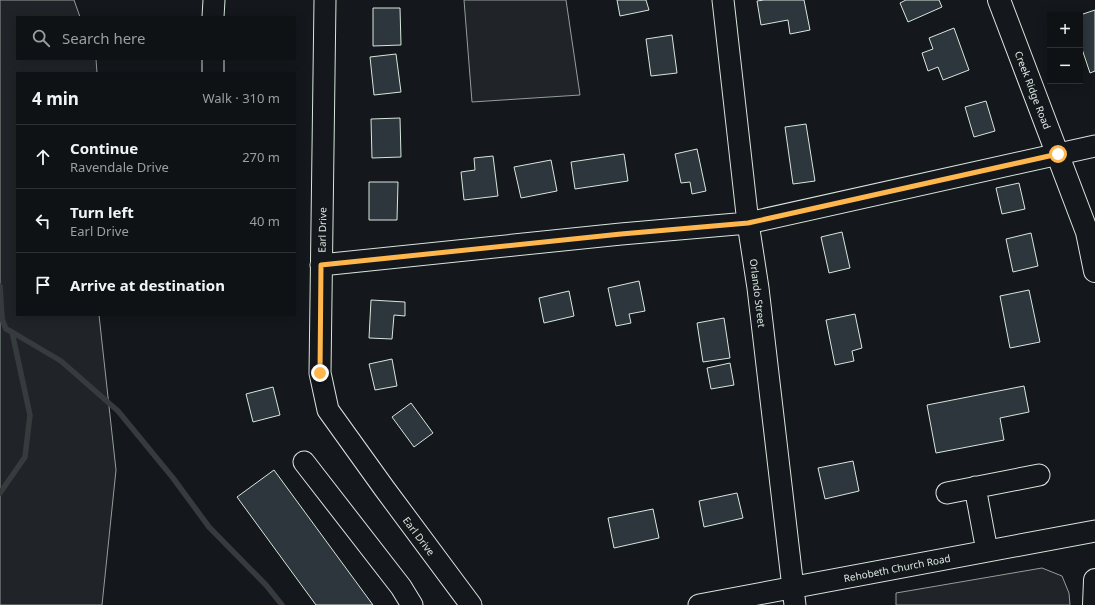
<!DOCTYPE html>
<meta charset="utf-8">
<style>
:root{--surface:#0f1215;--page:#181b1e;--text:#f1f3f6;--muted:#9b9ea0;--line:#2f3234}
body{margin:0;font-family:"Noto Sans",sans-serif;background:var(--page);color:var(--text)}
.controls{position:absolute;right:12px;top:12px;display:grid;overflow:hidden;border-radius:0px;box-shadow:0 2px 10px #0003}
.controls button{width:36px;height:36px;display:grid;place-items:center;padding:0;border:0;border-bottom:1px solid var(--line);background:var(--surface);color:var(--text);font:20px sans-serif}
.stop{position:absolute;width:12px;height:12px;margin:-9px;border:3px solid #ffb74d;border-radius:50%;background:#fff}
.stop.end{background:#ffb74d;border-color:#fff;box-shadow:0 1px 4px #0008}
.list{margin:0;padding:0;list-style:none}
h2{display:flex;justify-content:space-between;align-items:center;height:52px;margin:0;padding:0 16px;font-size:17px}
h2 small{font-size:13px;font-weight:400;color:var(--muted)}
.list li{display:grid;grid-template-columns:26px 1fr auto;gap:12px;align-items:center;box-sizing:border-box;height:64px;padding:0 16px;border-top:1px solid var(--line)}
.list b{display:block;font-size:15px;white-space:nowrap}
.list p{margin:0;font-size:13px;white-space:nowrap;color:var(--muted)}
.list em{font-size:13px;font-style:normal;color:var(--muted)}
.icon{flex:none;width:22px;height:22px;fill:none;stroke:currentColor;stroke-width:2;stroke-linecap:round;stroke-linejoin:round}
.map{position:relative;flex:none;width:1095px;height:605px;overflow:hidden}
.search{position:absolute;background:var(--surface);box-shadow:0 2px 10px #0003;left:16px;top:16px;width:280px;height:44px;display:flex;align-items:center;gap:10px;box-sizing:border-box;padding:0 14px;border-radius:0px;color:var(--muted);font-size:15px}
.panel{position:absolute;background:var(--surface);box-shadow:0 2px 10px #0003;left:16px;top:72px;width:280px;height:244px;border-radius:0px}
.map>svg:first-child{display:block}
</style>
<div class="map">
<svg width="1095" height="605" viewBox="0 0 1095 605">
<rect width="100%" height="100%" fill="#14181c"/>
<path fill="#202428" stroke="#939e99" d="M0,0h74l6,17h-63v42h79l1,14h-80v242h82l17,155 -14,135h-102z
M464,0h102l14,95 -108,7z
M1042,568l20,8 7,17 1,12h-174v-12z"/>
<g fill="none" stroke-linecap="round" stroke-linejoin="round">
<path stroke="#363b3e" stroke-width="5.5" d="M0,286l2,33 4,10 6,3 18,83 -5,42 -25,36
M12,332l49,29 57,50 55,67 36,49 57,58 16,20"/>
</g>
<path fill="#2c363c" stroke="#d8e6dc" d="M617,0h29l3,10 -29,6z
M764,0h40l6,30 -20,4 -2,-14 -27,5 -4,-24z
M906,0h33l3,7 -34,15 -8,-19z
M373,8h27l1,37 -28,1z
M1095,10v61l-5,2 -8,-24h-2v-34z
M954,28l15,42 -26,10 -5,-13 -10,4 -6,-18 11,-4 -4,-11z
M672,35l5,38 -26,3 -5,-37z
M396,54l5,38 -27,3 -4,-38z
M986,101l9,30 -21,6 -9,-30z
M400,118l1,39 -29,1 -1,-39z
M806,124l9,57 -22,3 -8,-57z
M697,149l9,42 -14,3 -2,-12 -9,1 -6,-29z
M624,154l4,27 -53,8 -4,-27z
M493,156l5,40 -34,4 -3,-28 14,-2 -1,-12z
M551,160l6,31 -36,7 -7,-31z
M369,182h29l-1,38h-28z
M1019,183l6,26 -23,5 -6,-26z
M842,232l8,36 -21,5 -8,-36z
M1031,233l7,33 -25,6 -7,-33z
M639,281l6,30 -16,3 2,9 -15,3 -8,-38z
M1029,290l11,52 -30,6 -10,-52z
M569,291l5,25 -30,7 -5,-25z
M371,300l34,2v14l-11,-1 -2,24 -23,-1z
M855,314l7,34 -10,3 2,10 -19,4 -9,-45z
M724,318l6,40 -27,4 -6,-39z
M392,359l5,27 -22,4 -6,-26z
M730,363l4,22 -23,4 -4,-21z
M1024,386l5,26 -29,6 4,22 -68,13 -9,-48z
M273,387l7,28 -27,7 -7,-28z
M411,403l22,30 -19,14 -22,-30z
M853,461l6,30 -34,8 -7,-31z
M274,470l99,135h-57l-79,-108z
M737,493l6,25 -39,9 -5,-26z
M653,509l6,29 -45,10 -6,-30z"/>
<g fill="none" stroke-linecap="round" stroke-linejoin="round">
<defs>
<path id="minor" d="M325,0l-5,373 8,37 56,78 87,117
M723,0l25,223 10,65 37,317
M213,17l1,-17
M213,73v-14
M321,265l300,-31 127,-11 347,-77
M304,462l97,125 11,18
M975,487l12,64
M947,493l92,-18
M699,605l396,-74"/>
<path id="major" d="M999,0l88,232 8,39
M1094,605l1,-25"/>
</defs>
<use href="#minor" stroke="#d8e6dc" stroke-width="23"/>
<use href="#major" stroke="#d8e6dc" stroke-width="24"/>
<use href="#minor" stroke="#14181c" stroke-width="21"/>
<use href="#major" stroke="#14181c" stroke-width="22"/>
</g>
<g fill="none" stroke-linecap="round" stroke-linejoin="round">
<path stroke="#ffb74d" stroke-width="5" d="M320,373l1,-108 300,-31 127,-11 310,-69"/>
</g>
<g text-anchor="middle" stroke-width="3" stroke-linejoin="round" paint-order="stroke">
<g font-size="10" fill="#d8e6dc" stroke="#14181c">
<text transform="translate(1033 90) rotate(69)" y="4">Creek Ridge Road</text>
<text transform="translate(322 230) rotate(-89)" y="4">Earl Drive</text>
<text transform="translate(758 293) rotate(83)" y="4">Orlando Street</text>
<text transform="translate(419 536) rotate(53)" y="4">Earl Drive</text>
<text transform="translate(897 568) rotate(-11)" y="4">Rehobeth Church Road</text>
</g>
</g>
</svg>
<div class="controls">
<button>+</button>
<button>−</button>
</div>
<div class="stop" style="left:1058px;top:154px"></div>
<div class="stop end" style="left:320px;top:373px"></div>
<div class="search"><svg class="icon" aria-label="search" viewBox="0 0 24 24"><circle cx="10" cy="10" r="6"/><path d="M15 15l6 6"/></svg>Search here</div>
<section class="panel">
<h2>4 min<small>Walk · 310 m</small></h2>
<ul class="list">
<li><svg class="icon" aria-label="ahead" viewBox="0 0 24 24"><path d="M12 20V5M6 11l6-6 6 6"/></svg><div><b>Continue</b><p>Ravendale Drive</p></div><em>270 m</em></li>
<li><svg class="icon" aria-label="left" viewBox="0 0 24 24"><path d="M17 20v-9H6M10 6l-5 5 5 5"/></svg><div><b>Turn left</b><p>Earl Drive</p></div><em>40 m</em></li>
<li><svg class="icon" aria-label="arrive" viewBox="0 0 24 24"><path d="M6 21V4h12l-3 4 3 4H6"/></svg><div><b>Arrive at destination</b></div></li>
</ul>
</section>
</div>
